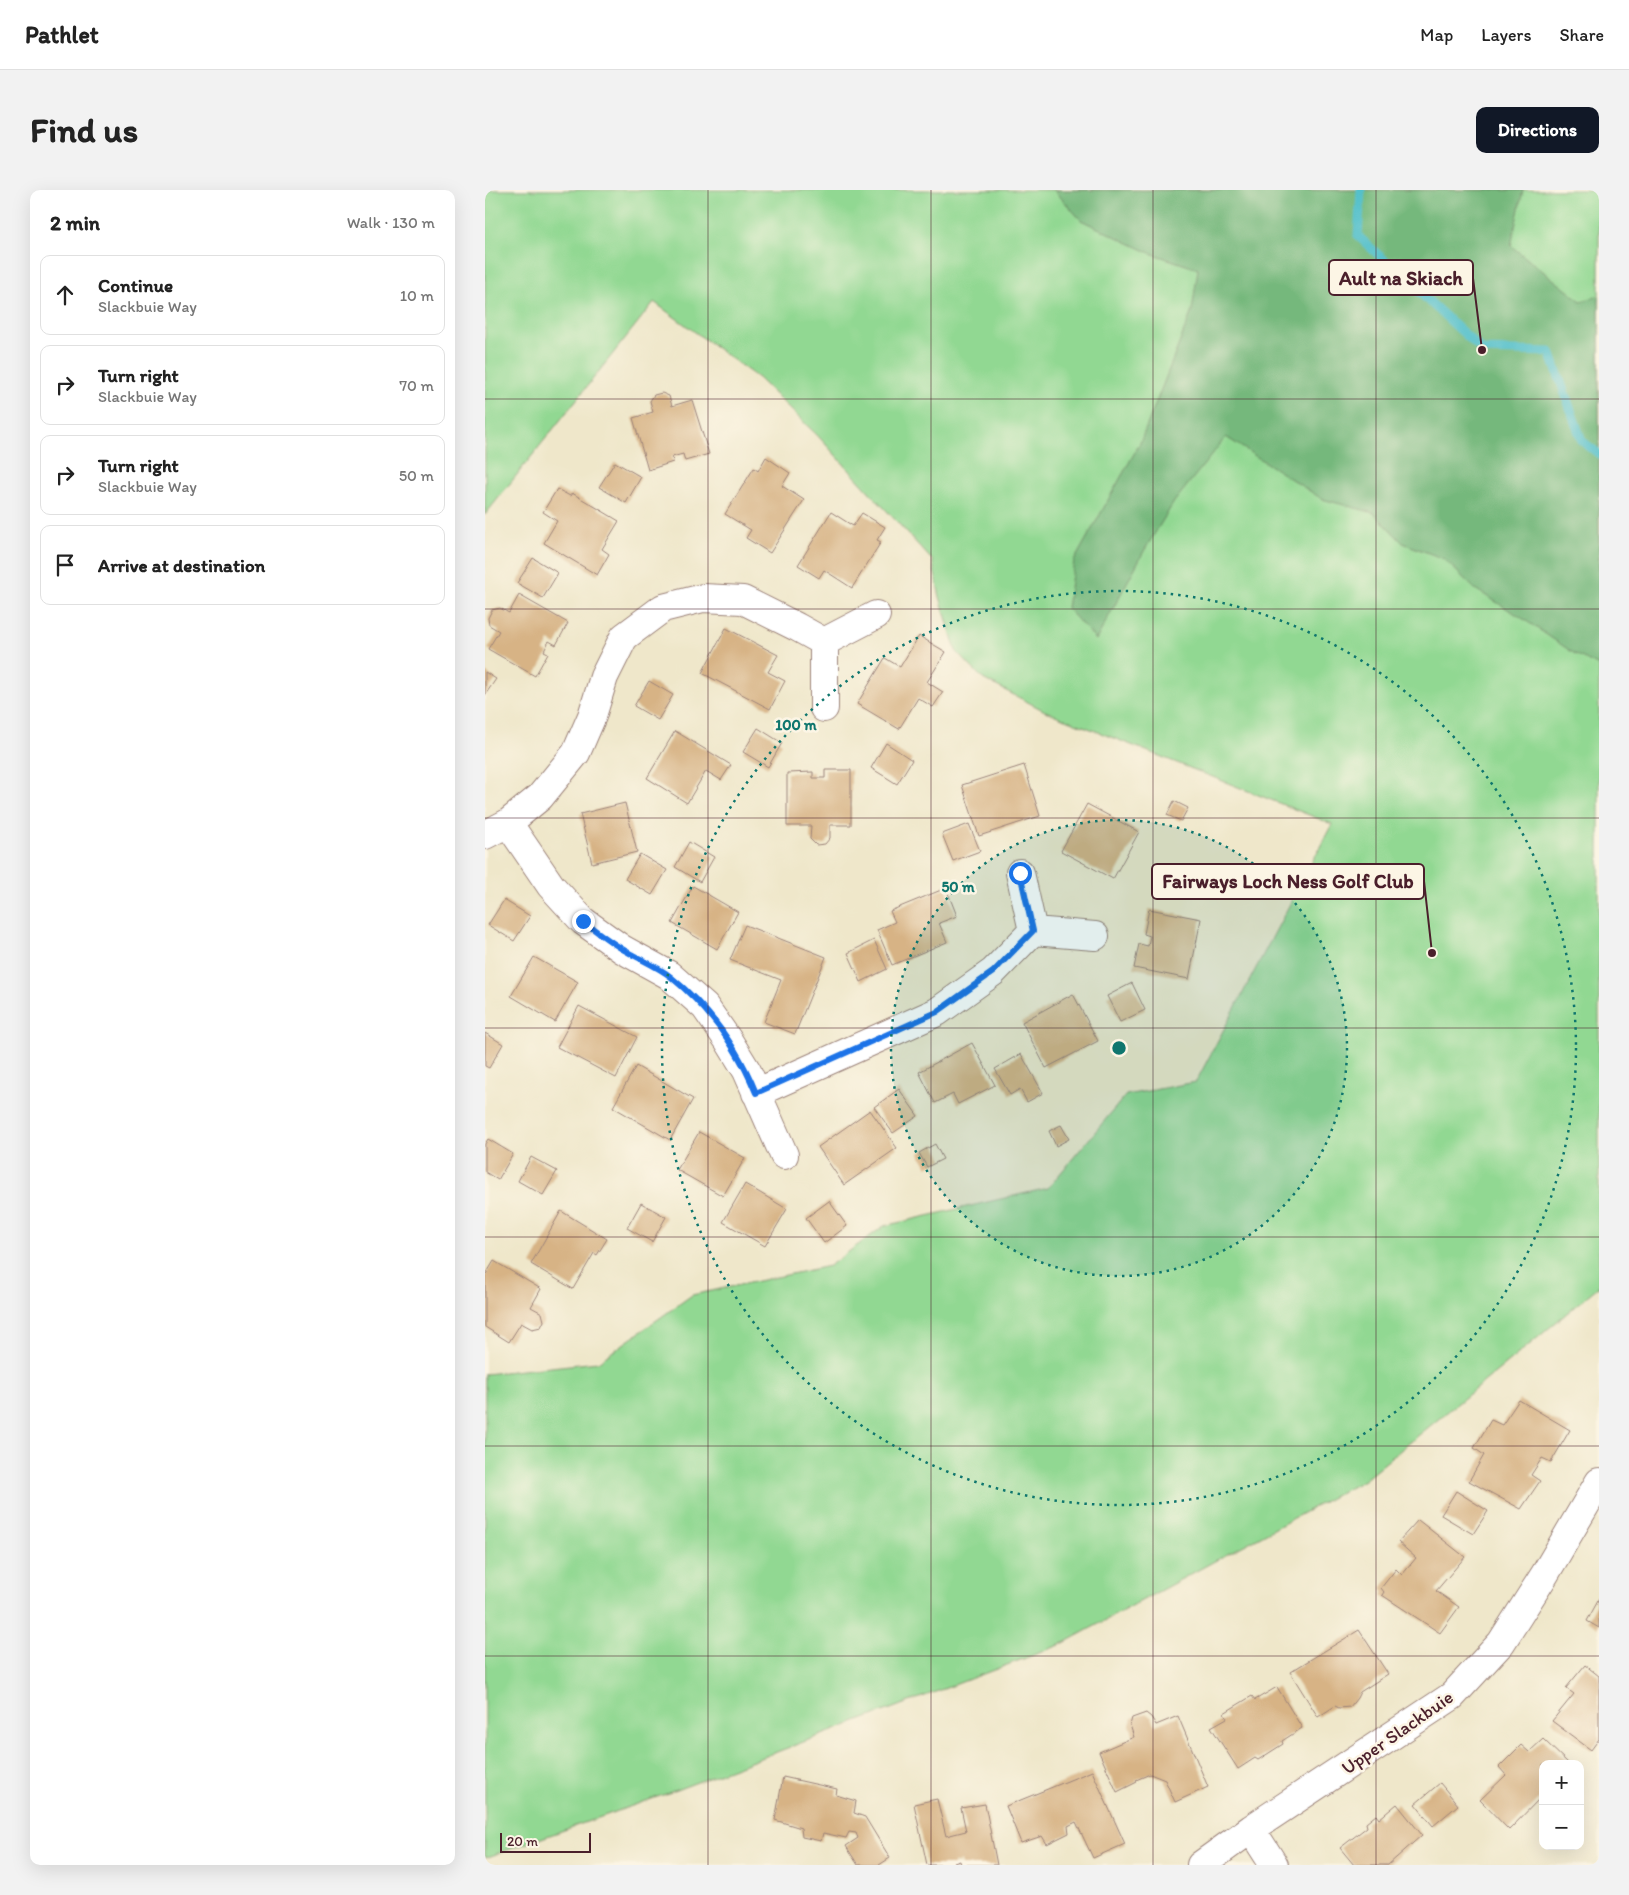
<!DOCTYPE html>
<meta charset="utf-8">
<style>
:root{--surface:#fff;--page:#f2f2f2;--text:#222;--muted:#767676;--line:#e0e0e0;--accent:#111827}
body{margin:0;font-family:Itim,sans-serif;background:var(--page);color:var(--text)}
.controls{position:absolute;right:15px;bottom:15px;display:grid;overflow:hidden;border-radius:10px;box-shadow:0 5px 20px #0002}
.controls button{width:45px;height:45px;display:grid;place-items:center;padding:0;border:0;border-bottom:1px solid var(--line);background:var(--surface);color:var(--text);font:25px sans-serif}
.scale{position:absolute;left:15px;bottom:12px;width:91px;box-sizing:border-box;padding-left:5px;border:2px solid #4a1f2b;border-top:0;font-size:14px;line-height:18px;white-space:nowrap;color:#4a1f2b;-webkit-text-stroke:4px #fcf5e5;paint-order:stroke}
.stop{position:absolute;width:15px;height:15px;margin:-11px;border:4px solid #1a73e8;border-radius:50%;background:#fff}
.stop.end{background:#1a73e8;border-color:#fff;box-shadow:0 1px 5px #0008}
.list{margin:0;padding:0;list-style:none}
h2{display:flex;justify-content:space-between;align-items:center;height:65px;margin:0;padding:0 20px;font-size:21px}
h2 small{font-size:16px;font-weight:400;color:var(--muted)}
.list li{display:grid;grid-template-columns:32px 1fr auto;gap:15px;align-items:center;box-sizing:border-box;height:80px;margin:0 10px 10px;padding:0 10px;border:1px solid var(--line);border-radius:10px}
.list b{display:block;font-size:19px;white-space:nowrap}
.list p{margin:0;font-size:16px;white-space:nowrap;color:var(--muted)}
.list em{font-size:16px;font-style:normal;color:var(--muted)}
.icon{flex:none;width:28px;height:28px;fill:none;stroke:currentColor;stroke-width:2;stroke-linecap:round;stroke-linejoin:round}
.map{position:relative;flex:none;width:1114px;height:1675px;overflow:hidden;border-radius:10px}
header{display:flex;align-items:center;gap:30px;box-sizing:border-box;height:70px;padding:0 25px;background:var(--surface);border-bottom:1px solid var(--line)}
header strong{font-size:24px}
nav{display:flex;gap:28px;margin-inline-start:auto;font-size:18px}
.intro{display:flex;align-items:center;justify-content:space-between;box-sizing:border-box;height:120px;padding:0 30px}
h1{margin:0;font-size:35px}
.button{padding:12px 22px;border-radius:10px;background:var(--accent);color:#fff;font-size:18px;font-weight:700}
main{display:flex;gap:30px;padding:0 30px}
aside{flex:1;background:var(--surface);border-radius:10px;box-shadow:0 5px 20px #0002}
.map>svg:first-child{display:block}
</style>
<header>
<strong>Pathlet</strong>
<nav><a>Map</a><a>Layers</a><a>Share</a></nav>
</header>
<div class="intro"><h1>Find us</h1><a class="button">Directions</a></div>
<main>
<aside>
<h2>2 min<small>Walk · 130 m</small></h2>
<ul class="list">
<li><svg class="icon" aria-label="ahead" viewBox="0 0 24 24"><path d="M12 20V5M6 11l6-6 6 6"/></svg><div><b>Continue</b><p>Slackbuie Way</p></div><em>10 m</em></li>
<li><svg class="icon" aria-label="right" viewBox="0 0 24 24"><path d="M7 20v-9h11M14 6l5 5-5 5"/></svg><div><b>Turn right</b><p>Slackbuie Way</p></div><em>70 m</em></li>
<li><svg class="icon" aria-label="right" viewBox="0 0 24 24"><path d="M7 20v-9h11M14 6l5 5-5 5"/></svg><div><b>Turn right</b><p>Slackbuie Way</p></div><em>50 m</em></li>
<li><svg class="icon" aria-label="arrive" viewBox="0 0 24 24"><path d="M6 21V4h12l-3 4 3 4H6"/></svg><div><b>Arrive at destination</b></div></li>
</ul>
</aside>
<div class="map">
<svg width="1114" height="1675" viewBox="0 0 1114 1675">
<rect width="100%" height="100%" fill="#fcf5e5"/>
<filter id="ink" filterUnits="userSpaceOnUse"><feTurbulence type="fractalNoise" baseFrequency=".02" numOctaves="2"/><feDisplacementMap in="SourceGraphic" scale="10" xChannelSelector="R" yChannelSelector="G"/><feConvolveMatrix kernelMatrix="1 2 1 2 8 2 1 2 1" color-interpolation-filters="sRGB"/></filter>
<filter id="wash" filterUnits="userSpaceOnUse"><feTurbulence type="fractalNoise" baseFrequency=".0096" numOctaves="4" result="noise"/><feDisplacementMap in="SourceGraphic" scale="20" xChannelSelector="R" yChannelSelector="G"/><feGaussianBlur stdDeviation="1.12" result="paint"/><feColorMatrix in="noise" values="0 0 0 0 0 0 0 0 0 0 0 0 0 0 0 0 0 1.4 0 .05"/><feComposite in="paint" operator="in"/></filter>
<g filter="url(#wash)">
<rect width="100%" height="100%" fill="#efe7ca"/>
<path fill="#91d892" stroke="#6e7c5e" d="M0,0h1114v1096l-70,59 -165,135 -304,165 -397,150 -178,63v-484l113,-12 94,-67 137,-29 55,-40 164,-38 78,-93 70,-13 136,-258 -287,-113 -62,-32 -27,-28 -16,-54 -8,-37 -114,-124 -60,-58 -104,-76 -169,213z"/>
<path fill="#74b87c" stroke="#5f6c54" d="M569,0h469l-12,56 70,55 18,-5v370l-24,-12 -56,-38 -44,-27 -31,-30 -41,-16 -29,-30 -52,-14 -96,-62 -52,65 -30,49 -48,89 -29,-32 7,-47 66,-118 52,-132 6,-42 -48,-16 -69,-33z"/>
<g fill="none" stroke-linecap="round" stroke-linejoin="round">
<path stroke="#51bfca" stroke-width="9" d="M876,0l-3,46 124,114 68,2 32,89 17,13"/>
</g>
<g id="blocks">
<path fill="#d7b385" d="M177,203l7,3 3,10 20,-6 17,54 -24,7 -2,-7 -11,3 1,5 -25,8 -15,-52 20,-6 -3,-11 4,-6z
M281,267l24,16 -8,13 22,14 -34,53 -24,-15 5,-8 -26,-16 29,-46 4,3z
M130,272l26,15 -15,26 -27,-16z
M72,299l13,7 2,-3 47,28 -17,28 7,5 -12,21 -53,-32 13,-22 -14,-9z
M346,322l22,14 9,-13 23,14 -8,13 4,2 -29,46 -28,-18 -5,8 -21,-13z
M48,368l25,15 -15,25 -26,-15z
M34,405l49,28 -12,22 -7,-4 -5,10 4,2 -13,23 -47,-27 11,-18 -10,-6 -1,-7 4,-8 8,-2 9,5z
M241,438l52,27 -10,17 17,9 -15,28 -68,-36z
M434,446l27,16 -19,30 16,10 -10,15 -15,-9 -19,31 -42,-25 28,-46 15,9z
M0,482l11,7 -11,16z
M164,491l24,14 -15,25 -24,-14z
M273,538l24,15 -14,24 -25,-15z
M190,541l56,34 -10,15 -15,-9 -19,32 -40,-25z
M401,553l26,17 -15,24 -26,-16z
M539,575l16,51 -61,20 -17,-51z
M340,580h26v55h-21v13l-5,6 -9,1 -6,-6 1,-13h-24v-53l26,-1v6h12z
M689,611l14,7 -7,13 -14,-6z
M140,613l12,49 -45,11 -12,-49z
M602,614l52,28 -26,47 -52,-28z
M484,634l11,27 -27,10 -11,-27z
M204,652l25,15 -14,25 -25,-15z
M155,664l27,16 -15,25 -27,-16z
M208,696l45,26 -21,37 -45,-26z
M461,698l11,28 -18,7 8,19 -55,23 -15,-35 18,-8 -5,-11z
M19,710l26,16 -16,25 -26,-16z
M664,719l52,10 -12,60 -55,-11 5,-24 9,2 2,-10 -6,-2z
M260,735l81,32 -31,77 -31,-12 17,-42 -51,-20z
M389,750l13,29 -26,13 -13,-29z
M49,767l44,25 -23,40 -44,-26z
M647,793l13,27 -25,12 -13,-26z
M588,804l25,47 -52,27 -24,-46z
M94,816l58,31 -21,41 -59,-31z
M0,843l18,11 -14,24 -4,-2z
M487,853l23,42 -37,19 -5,-10 -18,9 -16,-31z
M536,864l22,39 -16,9 -7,-13 -10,6 -15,-26z
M151,876l57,33 -23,41 -57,-33z
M414,899l19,27 -25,17 -19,-26z
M385,920l27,38 -53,37 -26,-38z
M576,935l8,14 -13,7 -7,-15z
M214,942l46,26 -22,38 -46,-26z
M3,949l25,15 -15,26 -13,-8v-28z
M450,954l8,15 -16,8 -8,-14z
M46,967l26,14 -14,24 -25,-14z
M260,994l42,25 -22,37 -42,-24z
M344,1011l18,25 -23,17 -18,-25z
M156,1013l25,14 -14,25 -25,-14z
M76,1021l46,28 -10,16 -3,-2 -21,36 -42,-25z
M9,1071l47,28 -10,18 11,6 2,8 -3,6 -9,2 -11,-6 -12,19 -24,-15v-51z
M1034,1210l51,30 -19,32 -9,-4 -11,17 9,6 -19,28 -52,-28 15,-26 -10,-7 17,-28 11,5z
M971,1301l32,20 -15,23 -32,-19z
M933,1330l47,37 -29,34 23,16 -19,26 -58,-38 2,-3 -3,-4 15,-19 6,6 14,-17 -18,-16z
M1114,1409v29l-12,-7z
M874,1440l29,44 -28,18 -3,6 -7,9 -11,1 -4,-2 -17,11 -28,-45z
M1100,1475l14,11v63l-8,11 -39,-29 22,-27 -8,-6z
M792,1497l25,41 -20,13 1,3 -25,16 -3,-2 -17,11 -27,-42 16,-9 -3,-5 28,-17 3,4z
M661,1523l5,4 5,8 22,-9 30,71 -33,15 -10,-22 -15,-6 -14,6 1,2 -20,10 -18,-40 35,-15 -4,-12 2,-7z
M1058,1549l26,25h-26v31l-34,35 -29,-30 26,-25 -7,-8 22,-22 8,7z
M607,1581l33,73 -32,14 -17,-36 -8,4 1,7 -22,11 -5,-8 -21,7 -15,-37z
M298,1587l54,12 -1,6 20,6 -2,12 11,4 25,41 -11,7h-21l-12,-19 12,-8 -2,-5 -7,-1 -3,6 -23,-5 -2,8 -19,-4 -1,-9 -26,-8z
M955,1593l18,22 -25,21 -18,-22z
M452,1609l9,37 20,-5 -5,-23 24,-4 12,61h-36l-1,-4 -6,2v2h-27l-13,-61z
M912,1614l25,31 -34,30h-34l-14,-17 27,-21 -1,-4 10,-8 3,4z"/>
</g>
</g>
<g filter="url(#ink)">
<use href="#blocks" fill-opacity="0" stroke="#9c837a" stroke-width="1"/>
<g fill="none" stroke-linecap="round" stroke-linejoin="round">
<defs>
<path id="minor" d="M339,518v-66l52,-27
M23,633l43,63 32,35 39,28 47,26 36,32 23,33 19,31 37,84
M0,645l23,-12 32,-26 36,-44 16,-37 12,-39 20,-40 39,-29 40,-10 40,2 54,27 27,15
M548,741l62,5
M271,903l181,-81 56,-40 40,-41 -13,-58
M766,1639l23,36
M716,1675l50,-36 201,-133 49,-53 44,-69 54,-92"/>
</defs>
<use href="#minor" stroke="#9c837a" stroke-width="30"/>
<use href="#minor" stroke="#fff" stroke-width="28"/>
</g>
</g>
<g fill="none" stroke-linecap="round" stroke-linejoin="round" filter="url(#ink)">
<path stroke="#1a73e8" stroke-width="6" d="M98,731c13,10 27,21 41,29 15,9 33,16 47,27 39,32 66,69 85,116l181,-81 56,-40 40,-41 -13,-58"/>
</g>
<path fill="none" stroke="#4a1f2b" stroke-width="1" stroke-opacity="0.55" d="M223,0v1675M446,0v1675M668,0v1675M891,0v1675M0,209h1114M0,419h1114M0,628h1114M0,838h1114M0,1047h1114M0,1256h1114M0,1466h1114"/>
<circle cx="634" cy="858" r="228" fill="#0f766e" fill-opacity=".12"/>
<g fill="none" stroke="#0f766e" stroke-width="2.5" stroke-dasharray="2.5 5">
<circle cx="634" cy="858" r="228"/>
<circle cx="634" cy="858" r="457"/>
</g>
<g text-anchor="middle" stroke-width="5" stroke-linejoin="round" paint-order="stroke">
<g font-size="19" fill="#4a1f2b" stroke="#fcf5e5">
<text transform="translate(912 1542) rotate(-35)" y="7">Upper Slackbuie</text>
</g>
</g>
<circle cx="634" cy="858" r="8" fill="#0f766e" stroke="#fcf5e5" stroke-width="2.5"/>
<g font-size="15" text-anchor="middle" font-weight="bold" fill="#0f766e" stroke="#fcf5e5" stroke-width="5" stroke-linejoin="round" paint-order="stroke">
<text x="311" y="540">100 m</text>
<text x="473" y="702">50 m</text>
</g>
<path fill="none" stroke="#4a1f2b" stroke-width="2" d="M997 160L988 88M947 763L939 691"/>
<g fill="#4a1f2b" stroke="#fcf5e5" stroke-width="2">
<circle cx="997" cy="160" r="5"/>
<circle cx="947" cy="763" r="5"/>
</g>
<g fill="#fcf5e5" stroke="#4a1f2b" stroke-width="2">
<rect x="844" y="70" width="144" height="35" rx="5"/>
<rect x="667" y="674" width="272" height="35" rx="5"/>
</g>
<g font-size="20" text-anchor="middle" font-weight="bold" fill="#4a1f2b">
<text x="916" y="95">Ault na Skiach</text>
<text x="803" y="698">Fairways Loch Ness Golf Club</text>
</g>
</svg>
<div class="controls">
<button>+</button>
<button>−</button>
</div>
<div class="scale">20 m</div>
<div class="stop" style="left:535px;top:683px"></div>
<div class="stop end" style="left:98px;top:731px"></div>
</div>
</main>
